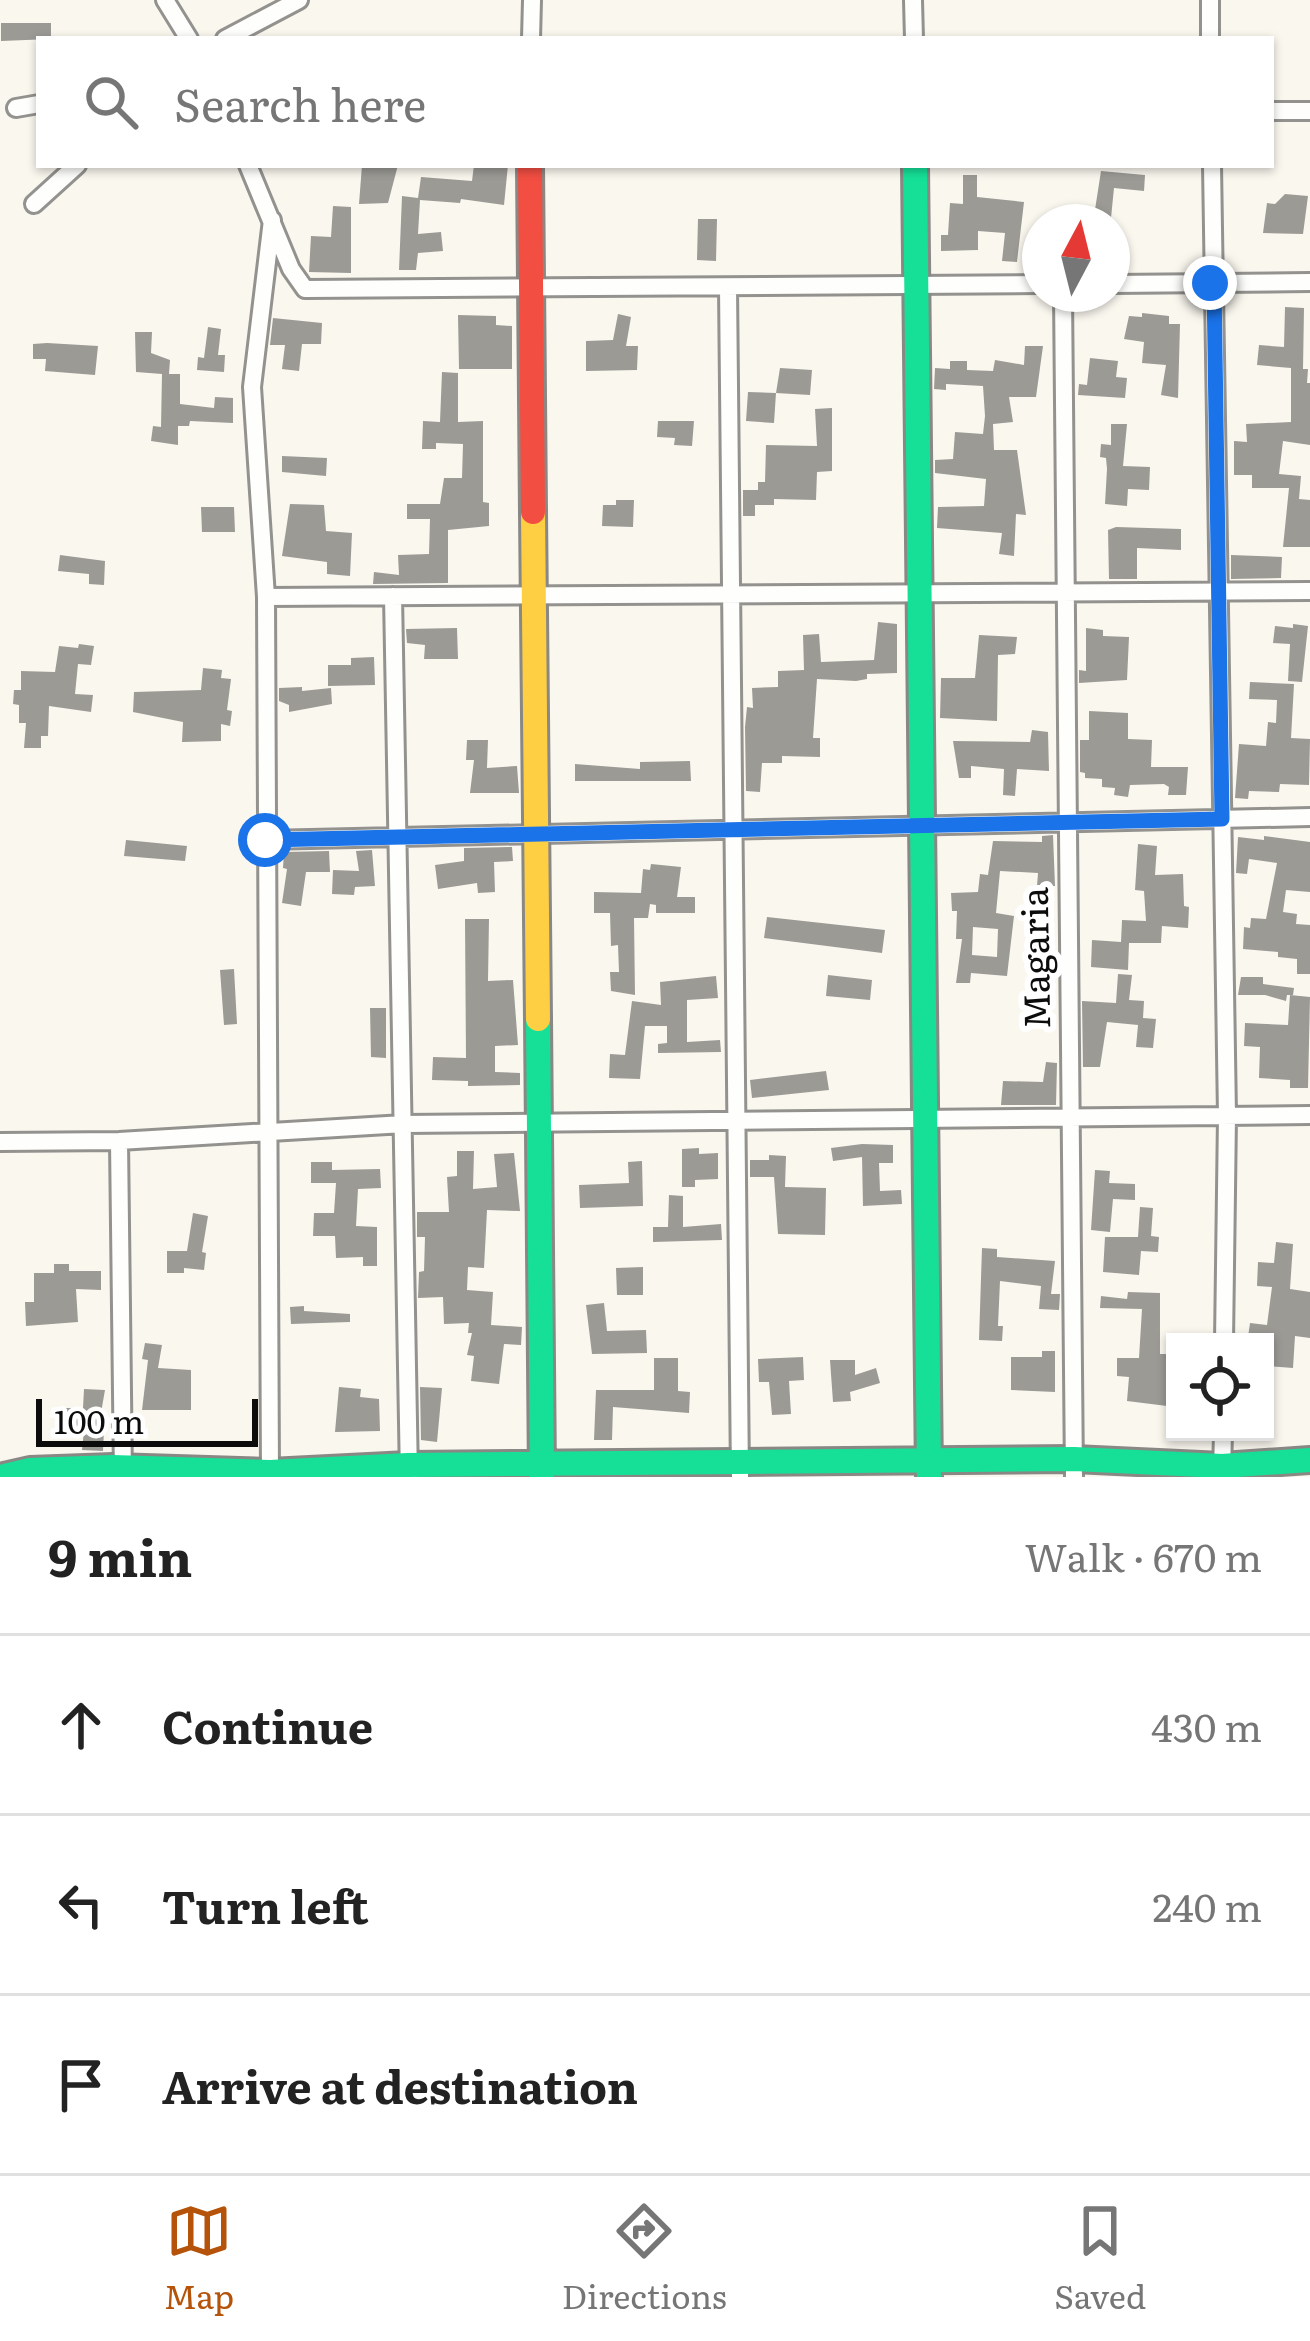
<!DOCTYPE html>
<meta charset="utf-8">
<style>
:root{--surface:#fff;--page:#f6f6f6;--text:#222;--muted:#767676;--line:#e0e0e0;--accent:#b45309}
body{margin:0;font-family:Literata,serif;background:var(--page);color:var(--text)}
.controls{position:absolute;right:36px;bottom:36px;display:grid;overflow:hidden;border-radius:0px;box-shadow:0 3px 9px #0004}
.controls button{width:108px;height:108px;display:grid;place-items:center;padding:0;border:0;border-bottom:3px solid var(--line);background:var(--surface);color:var(--text);font:60px sans-serif}
.compass{position:absolute;left:1022px;top:204px;width:108px;height:108px;border-radius:50%;background:var(--surface);box-shadow:0 3px 9px #0004;rotate:7deg}
.scale{position:absolute;left:36px;bottom:30px;width:222px;box-sizing:border-box;padding-left:12px;border:6px solid #0c0c0c;border-top:0;font-size:33px;line-height:42px;white-space:nowrap;color:#0c0c0c;-webkit-text-stroke:9px #fff;paint-order:stroke}
.stop{position:absolute;width:36px;height:36px;margin:-27px;border:9px solid #1a73e8;border-radius:50%;background:#fff}
.stop.end{background:#1a73e8;border-color:#fff;box-shadow:0 3px 12px #0008}
.list{margin:0;padding:0;list-style:none}
h2{display:flex;justify-content:space-between;align-items:center;height:156px;margin:0;padding:0 48px;font-size:51px}
h2 small{font-size:39px;font-weight:400;color:var(--muted)}
.list li{display:grid;grid-template-columns:78px 1fr auto;gap:36px;align-items:center;box-sizing:border-box;height:180px;padding:0 48px;border-top:3px solid var(--line)}
.list b{display:block;font-size:45px;white-space:nowrap}
.list em{font-size:39px;font-style:normal;color:var(--muted)}
.icon{flex:none;width:66px;height:66px;fill:none;stroke:currentColor;stroke-width:2;stroke-linecap:round;stroke-linejoin:round}
.map{position:relative;flex:none;width:1310px;height:1477px;overflow:hidden}
.search{position:absolute;background:var(--surface);box-shadow:0 3px 9px #0004;left:36px;right:36px;top:36px;height:132px;display:flex;align-items:center;gap:30px;box-sizing:border-box;padding:0 42px;border-radius:0px;color:var(--muted);font-size:45px}
.sheet{height:696px;background:var(--surface)}
nav{display:flex;justify-content:space-around;align-items:center;box-sizing:border-box;height:168px;border-top:3px solid var(--line);background:var(--surface);font-size:33px;color:var(--muted)}
nav a{display:grid;justify-items:center;gap:6px}
nav .on{color:var(--accent)}
.map>svg:first-child{display:block}
</style>
<div class="map">
<svg width="1310" height="1477" viewBox="0 0 1310 1477">
<rect width="100%" height="100%" fill="#faf7ef"/>
<path fill="#9c9a95" fill-rule="evenodd" d="M1,23h50v16l-50,2z
M362,165h36l-10,38 -29,1z
M474,165h34l-4,40 -43,-6 -1,4 -40,-3 -2,34 23,-2 2,19 -25,2 -2,17h-17l3,-74 16,2 3,-21 51,4z
M1101,171l44,4 -1,16 -30,-3 -3,30 -17,-2z
M963,175h14v22l47,5 -7,60 -15,-1 3,-28 -27,-2v19l-37,1v-16h7l2,-32 13,1z
M1285,194l23,2 -5,38 -40,-1 4,-30 8,1z
M333,206l18,1v66l-42,-1 2,-36 20,1z
M698,219h19l-1,42 -19,-1z
M1285,307l19,1 -1,61h5l-1,14h3v62l-27,-4 -4,33 22,2 -2,23 11,1v47h-27l6,-59h-37v-13h-18v-34l13,1 -1,-18 45,-2v-54l-34,-3 2,-20 25,2z
M1142,313l27,3v8h11l-2,74 -17,-3 5,-30 -24,-2 2,-21 -20,-3 5,-23 13,1z
M618,314l13,3 -5,29h12l-1,24 -51,1v-30l27,-1z
M458,315l38,1v9l16,1v43h-53z
M273,318l49,5 -1,21h-19l-3,27 -17,-2 3,-24h-15z
M208,327l13,2 -3,26h7l-1,17 -27,-2 1,-13 6,1z
M135,332h17l-1,21 19,7 -1,14h11v30l34,4 1,-11 18,1v25l-43,-2 -1,5h-11v19l-27,-4 2,-15 8,1 1,-53 -26,-2z
M47,343l51,3 -3,29 -50,-4 1,-12h-13v-15z
M1025,346h18l-7,51h-27l4,25 -20,2 1,26h23l9,65 -10,-1 -2,42 -15,-2 3,-21 -65,-5 1,-21 46,-1 2,-27 -51,-6v-13l18,-1 2,-27 28,2 2,-18 -2,-30 -37,-2v6l-12,-1 1,-21 15,1v-8h17v9l26,1 2,-11 29,5z
M1090,358l28,3 -2,16 11,1 -2,20 -47,-3 1,-11 8,1z
M780,368l32,2 -2,25 -34,-2z
M442,372l16,1v49l25,-1v81l6,1v23l-41,4v53l-75,1 1,-12 25,3 -1,-20 31,-1 1,-35h-23v-15h33l4,-26h18l1,-34 -27,-1v6h-14l1,-28 17,1z
M748,392l28,1 -2,30 -28,-2z
M832,408v63l-15,1 -1,28 -42,-1v6h-19v11h-12v-26h15v-8h7l1,-37 51,1 -2,-37z
M658,421h36l-2,25 -18,-1 1,-7 -18,-1z
M1111,424h16l-4,42 27,1 -1,23 -21,-1 -1,17 -22,-2 2,-35 -1,-11 -6,-1 1,-13 10,1z
M282,456l45,2 -1,18 -44,-4z
M616,500h18l-1,27 -31,-1 1,-21h13z
M290,504l34,1 2,26 26,2 -2,43 -23,-2v-12l-45,-6z
M201,507h33l1,25h-33z
M1116,527l65,2v21l-44,-2v31h-28l-1,-49z
M60,555l45,6 -1,24 -15,-1v-10l-31,-3z
M1231,555l51,2 -1,21 -50,1z
M878,622l19,2v49l-30,1v5l-11,2 -39,-2 -4,59h7v19l-38,-1v7h-20l-2,29 -14,-1 -1,-64 2,-20 6,1 -1,-20 26,-1v-16l26,-1 -1,-35 16,-1 2,28 53,-2z
M1293,624l15,2 -6,56 -14,-1 2,-37 -17,-1 2,-17 18,2z
M457,628l1,31h-34l1,-14 -18,-2 -1,-14z
M1086,628l17,2v6l26,1 -2,43 -48,3v-13l7,1z
M979,635l38,2 -2,17 -17,1 -1,66 -57,-3 1,-40h34z
M79,644l15,2 -3,19 -13,-1 -3,30 18,1 -2,17 -42,-6 -1,30h-7v12h-17l2,-25h-7v-18l-6,-1 1,-14h7v-19l34,1 4,-26 19,2z
M374,657l1,28 -47,1v-21h23v-7z
M203,668l19,2 -1,8 10,1 -4,31 5,1 -2,15 -9,-2v17l-39,1 1,-20 -50,-10 1,-20 67,-2z
M1250,682l44,2 -3,54 19,1 -1,46 -29,-1 -1,8 -30,-1 -1,8 -13,-1 4,-54 27,2 2,-24 8,1 1,-23 -28,-1z
M302,687v4l29,-3 1,16 -43,8v-7l-10,-4v-13z
M1089,711l39,2v26l24,1 -1,27h37l-2,28h-18l1,-8 -5,-3 -34,1 -2,12 -14,-2 1,-7 -13,-1v-8l-17,-1v-5l-5,-1v-32h9z
M1032,730l16,2 1,39 -32,-2 -2,27 -12,-1 1,-26 -33,-3v12h-12l-6,-37 77,1z
M467,740h21l-1,28 30,-2 2,27h-49l4,-33h-8z
M690,761l1,20h-116v-17l65,5v-7z
M1053,835l2,51h-18l1,-13 -38,-2 -4,42 18,3 -7,60 -36,-3 -1,10h-14l6,-44h-6l1,-28h-5l-1,-18 27,-1 2,-18 8,1 5,-34 49,1v-6zM973,927l25,2 -1,28 -25,-2z
M1264,836l46,6v50l-24,-2 -3,22 14,2 -1,10 14,1v49h-13v-15l-19,-2v-5l-35,-3 1,-22 6,1 1,-10 15,1 11,-56 -28,-4 -2,15 -11,-1 2,-36 26,3z
M126,840l61,6 -2,15 -61,-5z
M1138,844l19,2 -2,29 28,-1 1,32 5,1 -1,21 -26,-2 -1,17h-32l-1,27 -37,-3 1,-27 29,2 1,-22 24,1 -2,-30 -9,-1z
M512,847l1,14 -19,1 1,30 -17,1 -1,-10 -39,6 -3,-24 29,-4v-13z
M372,850l3,36 -20,1 -1,8 -22,-1 1,-24 26,1 -3,-20z
M329,851l1,21h-24l-5,34 -19,-3 5,-34 -4,-1 1,-16z
M651,864l30,3 -4,30h18v16h-39v-8l-6,-1 -2,14h-14l1,77 -24,-4 -1,-19h9l-1,-27 -7,1 -1,-33h-16v-21l47,1 2,-24 7,1z
M767,917l118,13 -3,23 -118,-15z
M465,919h24l-1,62 25,-1 5,65 -23,1v26l25,1v12l-52,1v-5l-36,-1 1,-23 33,1z
M234,969l3,55 -13,1 -4,-55z
M1118,974l14,1 -3,25 15,1 -1,17 13,1 -3,29 -17,-1 2,-22 -31,-3 -7,45h-17l-1,-66 34,2z
M828,975l44,5 -2,20 -44,-4z
M716,976l2,22 -31,2v42l33,-2 1,12 -63,1v-9l9,-1v-17h-22l-5,53 -31,-1 1,-24 15,1 7,-54 29,4 -1,-23z
M1241,977h22v7l31,4 -1,7h-6l-1,6 -21,-6h-27z
M1290,995l20,2 -2,91h-18v-8l-31,-2 1,-31 -16,-1 1,-23 43,2z
M370,1008h16v50l-15,-1z
M1046,1062l11,1 -1,42h-55l2,-24 40,1z
M826,1071l3,19 -77,8 -2,-18z
M862,1144l31,1v18h-14l1,28 21,-1 1,14 -39,2 -1,-49 -29,4 -2,-13z
M699,1148v6l19,-1v26l-23,1v7h-13v-38z
M457,1151h17l-1,38 24,-2 -3,-33 20,-1 6,58 -33,-1 -3,58 -16,-1 -1,23 26,2 -2,33 31,2 -1,18 -17,-1 -5,40 -28,-3 3,-25 -7,-1 5,-22h-4l1,-10 -25,1 -1,-27 -25,1 1,-26 5,-1 1,-34h-8v-25h32l-2,-35 10,-1z
M769,1155l17,1 -1,31 41,1 -1,47 -47,-1 -4,-57h-24v-17h19z
M642,1161l1,45 -63,2 -1,-23 50,-2 -1,-21z
M311,1162h21v8l48,-1 1,19 -23,1 -2,37 21,1v39h-14v-9l-27,1 -1,-22h-22l1,-23h20l2,-30h-25z
M1095,1170l15,1 -1,12 26,1v16l-22,-1 -3,33 -19,-2z
M669,1195l14,1v31l38,-3 1,16 -69,2v-15h15z
M1140,1207l13,1 -2,28 8,1 -1,15 -17,-1 -2,24 -36,-3 2,-35h33z
M193,1213l15,3 -6,36 4,1 -2,17 -20,-2v5h-17v-22h20z
M1276,1242l17,2 -3,45 20,3v46l-15,-2 -2,32 -28,-2v-27l-17,-2 2,-14 17,2 5,-38 -15,-1 1,-24 16,1z
M982,1248l15,1v8l58,4 -4,33h9l-1,16 -20,-1 2,-23 -41,-5 -2,45h5l-1,15 -23,-1z
M54,1264h15v7h32v19l-25,-1 2,33 -52,4 -1,-24h9v-29h20z
M643,1267v28h-26l-1,-27z
M1128,1292l32,1v61h7l-1,20h9v33l-48,-6 2,-24 -12,-1v-18h22l3,-49 -42,-1 1,-12 26,3z
M604,1303l3,28 39,-1 1,23 -55,1 -6,-49z
M304,1306v5l46,3v8l-59,2 -1,-17z
M145,1343l17,2 -4,23 33,2v40h-49l6,-50 -6,-1z
M1042,1351h13v41l-44,-2v-33h31z
M803,1357l1,23 -15,1 2,33 -19,1 -3,-33h-10l-1,-23z
M654,1358h24v33l12,1 -1,21 -76,-6 -1,33h-18l2,-50h58z
M830,1360h25v15l21,-7 4,15 -30,9 1,9 -18,1z
M339,1387l22,2 -1,8 19,2 1,32 -45,1z
M420,1387l22,1 -5,54 -16,-2z
M84,1389l21,1 -7,40h6l-1,21 -21,-1 2,-20h-27v-22h26z"/>
<g fill="none" stroke-linecap="round" stroke-linejoin="round">
<defs>
<path id="street" d="M165,0l24,39
M913,0l1,39
M1210,0v39
M225,39l74,-39
M531,39l1,-39
M16,108l23,-4
M1271,111h39
M248,165l43,104 14,20 735,-5
M1212,165l15,951 -3,226
M34,204l43,-39
M1112,284l198,-2
M728,287l12,1190
M1063,294l11,1183
M393,596l16,881
M266,597l1044,-6
M265,840l1045,-23
M119,1141l4,335
M0,1142l119,-1 285,-17 906,-9
M1222,1473l1,-41
M270,1477l-4,-880 -14,-210 20,-167"/>
<path id="fast" d="M915,165l14,1312
M538,1019l4,458
M0,1477l30,-7 83,-3 157,5 138,-7 666,-6 148,7 88,-6"/>
<path id="slow" d="M533,512l5,507"/>
<path id="jam" d="M530,165l3,347"/>
</defs>
<use href="#street" stroke="#93928e" stroke-width="22"/>
<use href="#fast" stroke="#8a8885" stroke-width="30"/>
<use href="#slow" stroke="#8a8885" stroke-width="30"/>
<use href="#jam" stroke="#8a8885" stroke-width="30"/>
<use href="#street" stroke="#fefefd" stroke-width="16"/>
<use href="#fast" stroke="#16e098" stroke-width="24"/>
<use href="#slow" stroke="#ffcf43" stroke-width="24"/>
<use href="#jam" stroke="#f24e42" stroke-width="24"/>
</g>
<g fill="none" stroke-linecap="round" stroke-linejoin="round">
<path stroke="#1a73e8" stroke-width="15" d="M265,840l957,-21 -8,-536h-4"/>
</g>
<g text-anchor="middle" stroke-width="12" stroke-linejoin="round" paint-order="stroke">
<g font-size="36" fill="#0c0c0c" stroke="#fff">
<text transform="translate(1036 958) rotate(-91)" y="13">Magaria</text>
</g>
</g>
</svg>
<div class="controls">
<button><svg class="icon" aria-label="locate" viewBox="0 0 24 24"><circle cx="12" cy="12" r="6"/><path d="M12 2v4M12 18v4M2 12h4M18 12h4"/></svg></button>
</div>
<svg class="compass" viewBox="-18 -18 36 36"><path d="M0-13l5 13h-10z" fill="#e53935"/><path d="M0 13l5-13h-10z" fill="#767676"/></svg>
<div class="scale">100 m</div>
<div class="stop" style="left:265px;top:840px"></div>
<div class="stop end" style="left:1210px;top:283px"></div>
<div class="search"><svg class="icon" aria-label="search" viewBox="0 0 24 24"><circle cx="10" cy="10" r="6"/><path d="M15 15l6 6"/></svg>Search here</div>
</div>
<section class="sheet">
<h2>9 min<small>Walk · 670 m</small></h2>
<ul class="list">
<li><svg class="icon" aria-label="ahead" viewBox="0 0 24 24"><path d="M12 20V5M6 11l6-6 6 6"/></svg><div><b>Continue</b></div><em>430 m</em></li>
<li><svg class="icon" aria-label="left" viewBox="0 0 24 24"><path d="M17 20v-9H6M10 6l-5 5 5 5"/></svg><div><b>Turn left</b></div><em>240 m</em></li>
<li><svg class="icon" aria-label="arrive" viewBox="0 0 24 24"><path d="M6 21V4h12l-3 4 3 4H6"/></svg><div><b>Arrive at destination</b></div></li>
</ul>
</section>
<nav>
<a class="on"><svg class="icon" aria-label="map" viewBox="0 0 24 24"><path d="M3 6l6-2 6 2 6-2v14l-6 2-6-2-6 2zM9 4v14M15 6v14"/></svg>Map</a>
<a><svg class="icon" aria-label="directions" viewBox="0 0 24 24"><path d="M12 3l9 9-9 9-9-9zM9 14v-3h6M13 9l2 2-2 2"/></svg>Directions</a>
<a><svg class="icon" aria-label="saved" viewBox="0 0 24 24"><path d="M7 4h10v16l-5-4-5 4z"/></svg>Saved</a>
</nav>
